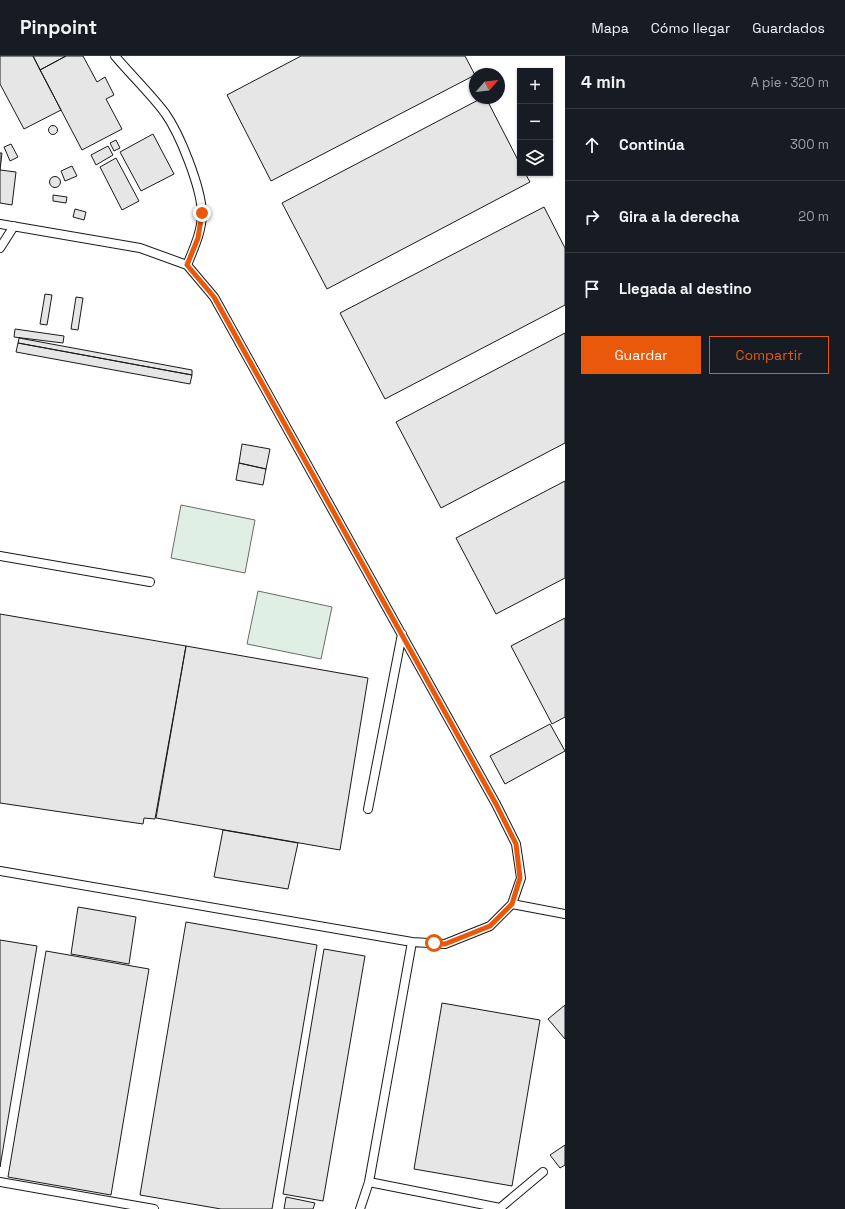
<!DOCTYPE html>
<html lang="es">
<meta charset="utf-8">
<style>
:root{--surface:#171b24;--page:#242831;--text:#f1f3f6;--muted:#9ea1a6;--line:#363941;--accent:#ea580c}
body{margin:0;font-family:"Space Grotesk",sans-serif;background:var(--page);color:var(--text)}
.controls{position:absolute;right:12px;top:12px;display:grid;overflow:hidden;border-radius:0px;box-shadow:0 1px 3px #0004}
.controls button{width:36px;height:36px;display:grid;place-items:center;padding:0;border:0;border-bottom:1px solid var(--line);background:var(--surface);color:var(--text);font:20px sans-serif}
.compass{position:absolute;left:469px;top:12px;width:36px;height:36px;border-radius:50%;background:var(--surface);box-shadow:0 1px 3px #0004;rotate:62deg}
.stop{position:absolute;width:12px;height:12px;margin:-9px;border:3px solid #ea580c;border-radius:50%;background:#fff}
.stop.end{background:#ea580c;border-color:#fff;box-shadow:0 1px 4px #0008}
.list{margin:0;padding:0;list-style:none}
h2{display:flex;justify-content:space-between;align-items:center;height:52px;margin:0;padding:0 16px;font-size:17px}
h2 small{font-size:13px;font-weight:400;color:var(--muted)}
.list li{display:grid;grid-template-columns:26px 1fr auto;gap:12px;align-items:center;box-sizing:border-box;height:72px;padding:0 16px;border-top:1px solid var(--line)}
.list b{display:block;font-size:15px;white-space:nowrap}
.list em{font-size:13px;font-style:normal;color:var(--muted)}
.actions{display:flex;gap:8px;padding:12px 16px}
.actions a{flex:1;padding:9px 0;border:1px solid var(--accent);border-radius:0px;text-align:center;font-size:14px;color:var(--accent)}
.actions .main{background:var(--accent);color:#fff}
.icon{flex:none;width:22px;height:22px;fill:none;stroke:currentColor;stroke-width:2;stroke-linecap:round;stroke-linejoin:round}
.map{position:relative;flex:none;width:565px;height:1153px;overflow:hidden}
header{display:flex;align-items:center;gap:24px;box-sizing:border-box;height:56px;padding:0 20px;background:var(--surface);border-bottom:1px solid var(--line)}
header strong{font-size:19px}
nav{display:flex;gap:22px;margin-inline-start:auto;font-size:14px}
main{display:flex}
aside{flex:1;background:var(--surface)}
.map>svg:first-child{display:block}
</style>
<header>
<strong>Pinpoint</strong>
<nav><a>Mapa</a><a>Cómo llegar</a><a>Guardados</a></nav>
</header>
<main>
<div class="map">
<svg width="565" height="1153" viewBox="0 0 565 1153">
<rect width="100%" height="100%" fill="#fff"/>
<path fill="#e0efe3" stroke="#6a6a6a" d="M181,449l74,15 -10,53 -74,-15z
M258,535l74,16 -11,52 -74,-15z"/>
<path fill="#e6e6e6" stroke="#1a1a1a" d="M0,0h33l28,54 -37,19 -24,-45z
M33,0h33l-26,14z
M66,0h17l14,26 8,-5 9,18 -8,4 16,30 -40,21 -42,-80z
M301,0h164l10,19 -204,106 -44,-86z
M482,42h4l34,66v9h5l5,9 -203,107 -45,-86z
M48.5 74a4.5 4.5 0 1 1 9 0a4.5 4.5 0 1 1-9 0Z
M153,78l21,40 -33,17 -21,-39z
M116,84l4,8 -6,3 -4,-8z
M11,88l7,13 -8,4 -6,-14z
M108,90l5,9 -17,10 -5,-10z
M0,97h2l-2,17 16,2 -4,33 -12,-2z
M116,102l23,43 -17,9 -22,-43z
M72,110l5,10 -12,5 -4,-10z
M49.5 126a5.5 5.5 0 1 1 11 0a5.5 5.5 0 1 1-11 0Z
M53,139l14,2 -1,6 -13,-2z
M544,151l21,41v57l-180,94 -45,-86z
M75,153l11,3 -2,8 -11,-3z
M45,238l7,1 -5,30 -7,-1z
M76,241l7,1 -5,32 -7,-1z
M15,273l49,7 -1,7 -49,-6z
M565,277v110l-124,65 -45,-86z
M19,282l173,32v5l-174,-32z
M18,287l174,32 -2,9 -174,-32z
M242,388l28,5 -4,20 -27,-6z
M239,407l27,6 -3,16 -27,-5z
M565,425v97l-69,36 -40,-76z
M0,558l186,32 -31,173 -11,-1 -1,6 -143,-21z
M565,562v99l-13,7 -41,-78z
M186,590l182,32 -28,172 -184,-32z
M550,668l15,27 -60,33 -15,-28z
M223,774l75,13 -10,46 -74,-12z
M78,851l58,10 -7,47 -58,-10z
M186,866l131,23 -45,264h-51l-81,-14z
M0,884l37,6 -37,221z
M324,893l41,7 -42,245 -40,-7z
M46,895l103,18 -38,226 -103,-18z
M442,947l98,17 -28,166 -98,-17z
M565,949v34l-17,-20z
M565,1089v20l-5,3 -10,-13z
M286,1141l29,6 -2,6h-29z"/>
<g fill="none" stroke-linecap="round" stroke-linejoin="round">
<defs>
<path id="lane" d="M115,0c16,19 35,37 50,57 15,21 36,74 37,100 0,18 -8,35 -15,52
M0,168l140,24 47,17 27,32 282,507 20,40 5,34 -9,26 -22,22 -45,18 -33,-2 -412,-71
M0,192l14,-22
M0,500l150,26
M368,753l34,-175
M512,848l53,10
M0,1126l154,27
M369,1126l131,26 43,-36
M360,1153l9,-27 43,-240"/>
</defs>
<use href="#lane" stroke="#1a1a1a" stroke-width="10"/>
<use href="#lane" stroke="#fff" stroke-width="8"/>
</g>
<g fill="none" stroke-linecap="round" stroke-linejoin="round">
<path stroke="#ea580c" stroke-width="5" d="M202,157l-4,25 -11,27 27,32 282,507 20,40 4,34 -8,26 -22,22 -45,18 -11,-1"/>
</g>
</svg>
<div class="controls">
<button>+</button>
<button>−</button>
<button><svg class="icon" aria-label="layers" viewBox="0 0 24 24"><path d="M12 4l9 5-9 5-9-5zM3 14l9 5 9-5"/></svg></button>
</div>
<svg class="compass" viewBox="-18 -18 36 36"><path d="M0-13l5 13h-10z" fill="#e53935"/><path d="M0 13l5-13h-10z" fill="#9ea1a6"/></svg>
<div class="stop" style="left:434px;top:887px"></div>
<div class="stop end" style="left:202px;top:157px"></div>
</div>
<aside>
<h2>4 min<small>A pie · 320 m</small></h2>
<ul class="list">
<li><svg class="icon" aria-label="ahead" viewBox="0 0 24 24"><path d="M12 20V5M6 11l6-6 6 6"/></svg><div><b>Continúa</b></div><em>300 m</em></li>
<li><svg class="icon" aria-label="right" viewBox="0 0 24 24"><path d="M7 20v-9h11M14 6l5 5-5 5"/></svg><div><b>Gira a la derecha</b></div><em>20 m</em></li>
<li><svg class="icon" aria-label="arrive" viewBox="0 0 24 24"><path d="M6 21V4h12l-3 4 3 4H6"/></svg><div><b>Llegada al destino</b></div></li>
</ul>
<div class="actions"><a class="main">Guardar</a><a>Compartir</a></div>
</aside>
</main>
